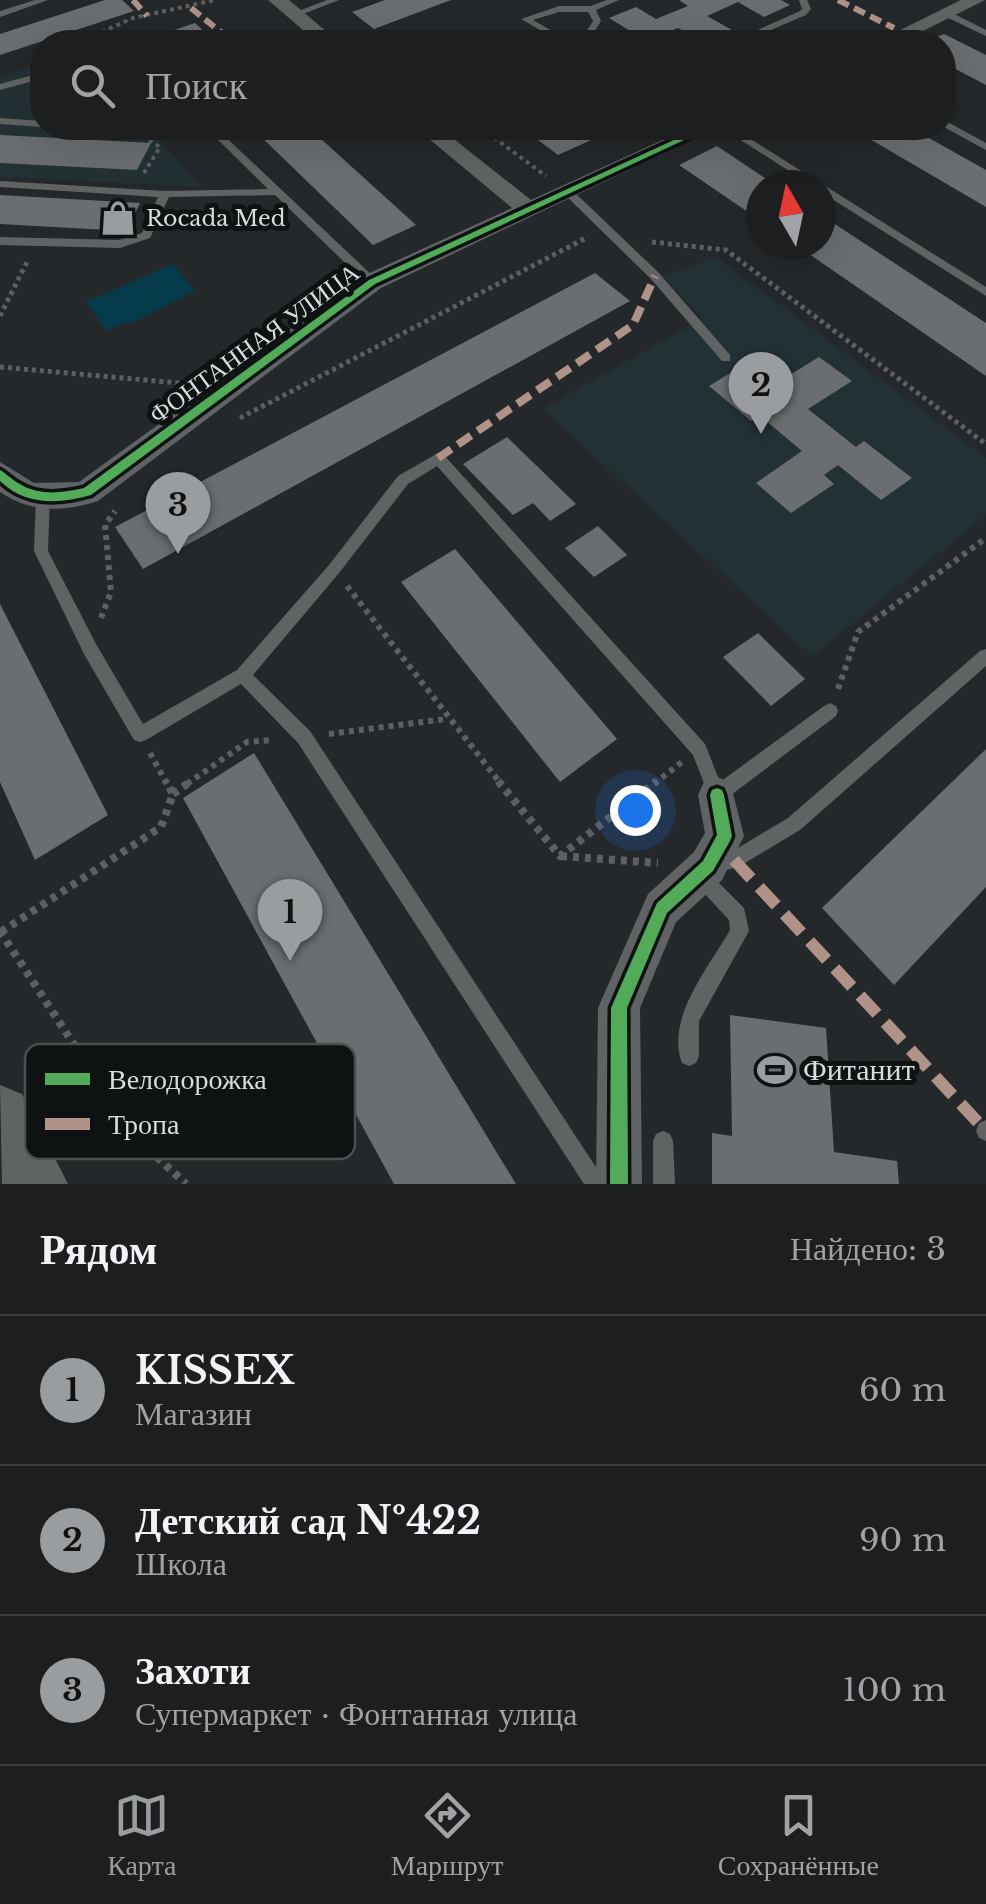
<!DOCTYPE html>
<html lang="ru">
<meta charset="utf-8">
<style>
:root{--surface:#1c1e20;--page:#252729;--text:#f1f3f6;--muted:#a0a2a5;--line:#3a3c3e;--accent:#999d9f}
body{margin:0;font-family:"Libre Baskerville",serif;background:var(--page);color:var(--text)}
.compass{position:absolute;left:746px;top:170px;width:90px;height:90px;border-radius:50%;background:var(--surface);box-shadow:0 10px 40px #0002;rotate:351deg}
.you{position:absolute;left:635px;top:810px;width:35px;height:35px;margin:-25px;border:8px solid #fff;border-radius:50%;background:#1a73e8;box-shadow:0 0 0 15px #1a73e833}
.badge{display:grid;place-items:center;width:65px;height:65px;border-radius:50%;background:var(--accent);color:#111;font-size:32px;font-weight:700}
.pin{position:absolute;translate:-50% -82px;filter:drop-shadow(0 2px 5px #0008)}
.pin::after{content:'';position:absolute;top:52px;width:35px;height:30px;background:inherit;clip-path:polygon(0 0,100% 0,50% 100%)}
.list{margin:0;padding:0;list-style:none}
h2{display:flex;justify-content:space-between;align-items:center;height:130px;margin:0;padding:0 40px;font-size:42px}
h2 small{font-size:32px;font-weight:400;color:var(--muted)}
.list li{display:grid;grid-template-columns:65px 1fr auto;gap:30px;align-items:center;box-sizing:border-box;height:150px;padding:0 40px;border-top:2px solid var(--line)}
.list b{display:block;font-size:38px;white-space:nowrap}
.list p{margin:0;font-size:32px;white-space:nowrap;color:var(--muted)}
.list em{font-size:32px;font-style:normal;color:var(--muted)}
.icon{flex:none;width:55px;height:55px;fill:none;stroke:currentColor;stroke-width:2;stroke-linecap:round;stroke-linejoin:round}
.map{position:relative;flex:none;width:986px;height:1184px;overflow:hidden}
.search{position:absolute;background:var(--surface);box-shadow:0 10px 40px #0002;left:30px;right:30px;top:30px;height:110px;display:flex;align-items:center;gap:25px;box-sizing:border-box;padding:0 35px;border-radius:40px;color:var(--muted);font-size:38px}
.sheet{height:580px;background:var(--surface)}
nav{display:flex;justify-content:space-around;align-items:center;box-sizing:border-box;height:140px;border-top:2px solid var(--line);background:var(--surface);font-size:28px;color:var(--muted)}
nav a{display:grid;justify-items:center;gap:5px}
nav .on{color:var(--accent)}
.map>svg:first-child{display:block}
</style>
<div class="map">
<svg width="986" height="1184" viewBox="0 0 986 1184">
<rect width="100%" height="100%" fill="#25282a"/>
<path fill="#233135" d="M42,62v66h108l52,59 -202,-10v-100z
M716,257l270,201v57l-174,141 -269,-247 159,-90 -38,-43z"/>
<path fill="#053b4b" d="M173,264l22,27 -64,33 -2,-3 -22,10 -21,-29z"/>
<path fill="#6b6e70" d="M105,0h17l12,11 -134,44v-21z
M385,0h66l-77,29 -22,-17z
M679,0h102l9,5 -26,12 -26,-15 -31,14 25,14 -28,12 -26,-14 -35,14h-36l25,-10 -23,-14 27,-11 20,12 32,-13z
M195,23l21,19h-52l-7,-6z
M944,34l42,21v30l-42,-22v-21h-18z
M252,128h57l107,97 -43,20z
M522,128h66l12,8 -42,19z
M851,128h60l75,42v37z
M0,135l151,8 -14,27 -137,-7z
M717,146l58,39h-14v36l-82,-56z
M0,195l140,8 -14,28 -126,-7z
M821,215l165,108v53l-190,-131h25z
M595,273l35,28 -487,268 -28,-42z
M819,357l33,24 -44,28 48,38 8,-6 48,37 -31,22 -43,-35 -14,10 10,9 -43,29 -35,-30 46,-32 -43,-36 -8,6 -42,-35 31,-19 36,29 13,-8 -9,-7z
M507,437l69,67 -26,17 -17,-18 -20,12 -50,-51z
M598,526l29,29 -33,22 -29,-29z
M455,549l162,190 -57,43 -159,-200z
M0,604l108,211 -73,45 -35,-78z
M758,633l47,46 -34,27 -48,-49z
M986,749v138l-92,98 -72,-77z
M254,753l262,431h-122l-211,-386z
M730,1015l96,13 8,124 63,9 2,23h-187v-51l20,3z"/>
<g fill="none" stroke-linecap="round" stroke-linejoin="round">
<path stroke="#5d5f60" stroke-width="4" stroke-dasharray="4 4" stroke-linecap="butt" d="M80,42l53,-24 82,-18
M481,128l65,48
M142,136l18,11 -16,26"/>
<path stroke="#5d5f60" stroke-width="5" stroke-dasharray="4 4" stroke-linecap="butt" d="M652,242l74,8 260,194
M0,316l27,-54
M0,367l190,17
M240,418l348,-181"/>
<path stroke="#5d5f60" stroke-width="6" stroke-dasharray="5 5" stroke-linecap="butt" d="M347,586l154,198
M101,618l10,-26 -6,-67 10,-14
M838,689l20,-57 128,-94
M329,734l117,-15
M150,753l17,31
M187,784l60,-42 25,-2
M654,784l28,-22"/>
<path stroke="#5d5f60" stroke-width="8" stroke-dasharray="6 6" stroke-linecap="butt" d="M498,781l62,75 97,-75
M173,794l18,-13
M561,856l97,7
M0,931l132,203 54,50
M1,932l160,-105 12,-33 -7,-13"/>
<path fill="#606364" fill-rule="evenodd" d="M35,0h13l-48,17v-6z
M327,0h12l-41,16 -7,-2z
M607,0h12l-23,10 5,11 -13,21h-9l14,-21 -5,-9h-29l-26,8 38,22h-10l-40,-23 38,-13h31z
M799,0h8l4,9 -5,6 -63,27h-12l69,-31 2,-2z
M944,12h6l36,18v6l-42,-20z
M29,76l13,3v6l-13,-3 -29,8v-6z
M0,118l42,3v6l-42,-3z
M944,120l42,23v7l-42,-23z
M107,128h26c-6,5 -20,5 -26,0z
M206,128h10l160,151v6h-8l-93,-90 -106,2 -19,41 -30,10 -120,-3v-8l119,3 23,-7 16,-36 -158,-10v-6l165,10 103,-2z
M722,128h11l253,159v9l-165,-104v-7h-10z
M567,188l4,1 88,84 71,82v6h-8l-71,-82 -88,-86 -1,-2z
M438,453l5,1 262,290 15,38 104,-76 6,-3 6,3 2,5 -2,5 -113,85 -6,2 -6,-2 -18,-46 -256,-289 -29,18 -69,89 -86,102 57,56 297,453h-23l-286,-441 -57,-59 -95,56 -6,2 -6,-2 -50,-86 -50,-103 2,-54 7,-6 7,6 -2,54 48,93 47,80 94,-54 92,-105 69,-89z
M986,649v17l-186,164 -60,36 -26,8 -6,-2 36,36 5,23 -50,90v35l-3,7 -7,3 -7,-3c-17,-44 27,-96 48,-133l-1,-10 -36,-39 -3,-6 3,-6 6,-3 8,5 -2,-6 3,-6 23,-7 57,-34 192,-167z
M986,1120v21l-7,-3 -3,-7 3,-8z
M663,1131l7,3 3,7 2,43h-22v-43l3,-7z"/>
<path fill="#606364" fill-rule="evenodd" d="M268,0h21l50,42h-22z
M961,0h24l-84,42h-25z
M416,128h24l91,72 158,-72h28l-336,160 -283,213c-34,11 -68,12 -98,-9v-30l34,21 45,-1 284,-206 149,-68z
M717,777l13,5 14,54 -22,44 -46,42 -36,86 2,176h-46l2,-176 50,-114 46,-42 11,-19 -7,-38 6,-13z"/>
<path fill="#606364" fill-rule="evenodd" d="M0,1085l22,9 46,90h-66z"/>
<path stroke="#af9288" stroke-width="6" stroke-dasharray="12 6" stroke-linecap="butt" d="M133,0l14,16
M838,0l56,28
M191,8l42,34"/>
<path stroke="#af9288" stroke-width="8" stroke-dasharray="16 8" stroke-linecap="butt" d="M438,458l195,-133 22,-49"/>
<path stroke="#af9288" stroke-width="12" stroke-dasharray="25 12" stroke-linecap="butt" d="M734,860l252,271"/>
<defs>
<path id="cycleway" d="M700,128h10l-335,156 -284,211c-32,9 -65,11 -91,-14v-11c7,4 12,10 20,14 19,12 42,9 64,4l285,-208z
M717,788l5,2 2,5 8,41 -2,5 -17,30 -46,42 -40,95 1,176h-18l1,-176 46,-105 46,-42 14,-26 -7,-40 2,-5z"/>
</defs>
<use href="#cycleway" stroke="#0e1213" stroke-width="7"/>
<use href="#cycleway" fill="#51ab58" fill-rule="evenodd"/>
</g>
<defs>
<symbol id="shop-bare" viewBox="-9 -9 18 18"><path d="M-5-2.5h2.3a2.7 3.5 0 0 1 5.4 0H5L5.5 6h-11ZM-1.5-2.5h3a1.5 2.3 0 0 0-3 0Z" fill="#999d9f" stroke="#0e1213" stroke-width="2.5" paint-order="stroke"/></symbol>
<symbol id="stadium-bare" viewBox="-9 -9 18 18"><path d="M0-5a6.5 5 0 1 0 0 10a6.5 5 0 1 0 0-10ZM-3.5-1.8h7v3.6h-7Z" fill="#999d9f" stroke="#0e1213" stroke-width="2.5" paint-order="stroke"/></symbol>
</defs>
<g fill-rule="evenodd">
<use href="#shop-bare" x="93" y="193" width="50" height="50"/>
<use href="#stadium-bare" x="750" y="1045" width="50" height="50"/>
</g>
<g text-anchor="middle" stroke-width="10" stroke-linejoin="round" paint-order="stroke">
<g font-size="22" fill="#d7dcde" stroke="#0e1213" text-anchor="start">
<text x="146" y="226">Rocada Med</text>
</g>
<g font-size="25" fill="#d7dcde" stroke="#0e1213">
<text transform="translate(254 343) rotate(-36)" y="9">ФОНТАННАЯ УЛИЦА</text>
</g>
<g font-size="30" fill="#d7dcde" stroke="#0e1213" text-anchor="start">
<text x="803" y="1080">Фитанит</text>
</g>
</g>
<rect x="25" y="1044" width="330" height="115" rx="15" fill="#0e1213" stroke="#4a4f50" stroke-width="2.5"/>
<rect x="45" y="1073" width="45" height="12" fill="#51ab58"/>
<rect x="45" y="1118" width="45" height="12" fill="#af9288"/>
<g font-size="28" fill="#d7dcde">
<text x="108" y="1089">Велодорожка</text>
<text x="108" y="1134">Тропа</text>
</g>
</svg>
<svg class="compass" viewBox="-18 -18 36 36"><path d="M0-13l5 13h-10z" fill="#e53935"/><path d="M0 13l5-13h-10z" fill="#a0a2a5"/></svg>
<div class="you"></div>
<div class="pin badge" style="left:290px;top:961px">1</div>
<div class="pin badge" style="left:761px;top:434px">2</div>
<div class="pin badge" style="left:178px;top:554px">3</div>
<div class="search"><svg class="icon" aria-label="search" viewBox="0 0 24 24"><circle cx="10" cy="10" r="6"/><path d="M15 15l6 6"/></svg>Поиск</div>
</div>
<section class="sheet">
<h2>Рядом<small>Найдено: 3</small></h2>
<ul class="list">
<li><span class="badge">1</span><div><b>KISSEX</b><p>Магазин</p></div><em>60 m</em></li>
<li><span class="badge">2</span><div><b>Детский сад №422</b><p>Школа</p></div><em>90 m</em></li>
<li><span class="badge">3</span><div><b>Захоти</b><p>Супермаркет · Фонтанная улица</p></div><em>100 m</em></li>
</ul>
</section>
<nav>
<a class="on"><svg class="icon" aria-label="map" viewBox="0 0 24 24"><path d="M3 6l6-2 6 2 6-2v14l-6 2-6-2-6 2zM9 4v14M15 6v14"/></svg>Карта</a>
<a><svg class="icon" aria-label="directions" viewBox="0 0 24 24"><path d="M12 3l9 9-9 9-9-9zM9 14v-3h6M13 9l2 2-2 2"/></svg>Маршрут</a>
<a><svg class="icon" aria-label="saved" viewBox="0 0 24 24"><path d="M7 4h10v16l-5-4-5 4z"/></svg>Сохранённые</a>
</nav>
